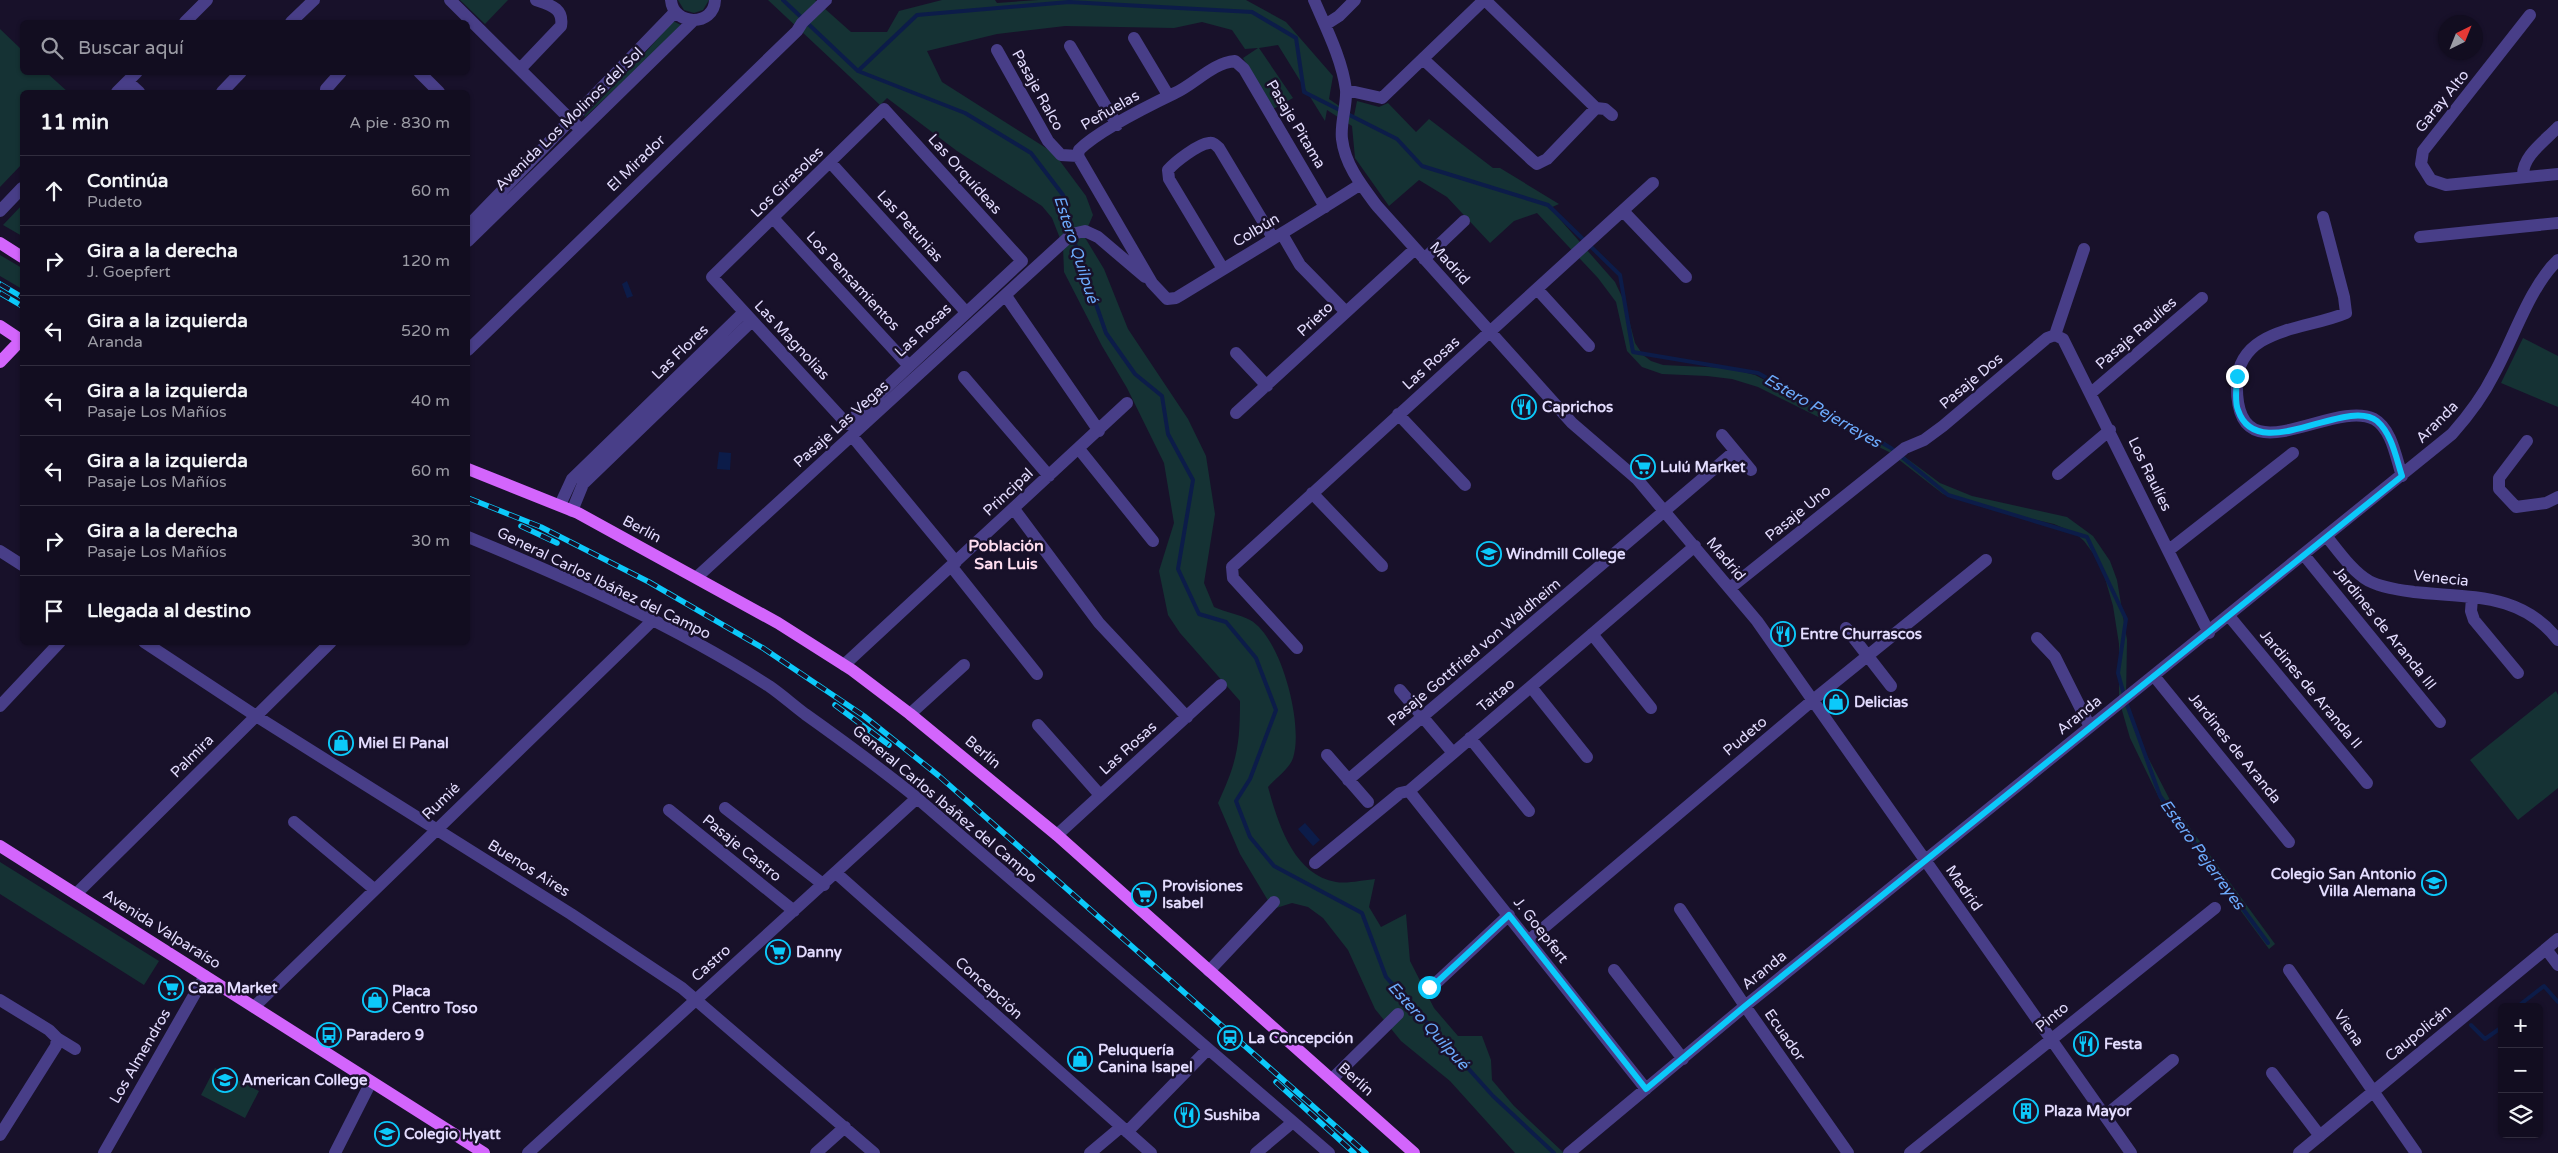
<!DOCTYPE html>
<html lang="es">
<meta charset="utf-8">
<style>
:root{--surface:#120d20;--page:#1b1629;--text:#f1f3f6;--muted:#9c9ca5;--line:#312d3e}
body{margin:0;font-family:"Varela Round",sans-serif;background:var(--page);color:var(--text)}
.controls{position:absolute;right:15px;bottom:15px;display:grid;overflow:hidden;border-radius:8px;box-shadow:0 1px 4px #0004}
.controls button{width:45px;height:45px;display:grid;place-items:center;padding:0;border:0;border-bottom:1px solid var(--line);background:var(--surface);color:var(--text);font:25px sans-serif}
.compass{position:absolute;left:2438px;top:15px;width:45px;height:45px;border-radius:50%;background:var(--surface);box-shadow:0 1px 4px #0004;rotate:43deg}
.stop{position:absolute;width:15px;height:15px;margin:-11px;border:4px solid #0cc9fa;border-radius:50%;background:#fff}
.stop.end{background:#0cc9fa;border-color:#fff;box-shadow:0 1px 5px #0008}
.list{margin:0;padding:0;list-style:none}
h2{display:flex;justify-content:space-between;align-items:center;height:65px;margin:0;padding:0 20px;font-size:21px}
h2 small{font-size:16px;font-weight:400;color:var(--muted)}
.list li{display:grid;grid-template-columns:32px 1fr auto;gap:15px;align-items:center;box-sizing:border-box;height:70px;padding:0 20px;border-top:1px solid var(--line)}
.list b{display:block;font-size:19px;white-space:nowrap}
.list p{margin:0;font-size:16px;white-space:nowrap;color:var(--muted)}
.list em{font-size:16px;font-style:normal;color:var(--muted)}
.icon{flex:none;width:28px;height:28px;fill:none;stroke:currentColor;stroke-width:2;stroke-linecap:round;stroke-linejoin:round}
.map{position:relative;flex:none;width:2558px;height:1153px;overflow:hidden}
.search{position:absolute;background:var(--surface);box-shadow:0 1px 4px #0004;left:20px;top:20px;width:450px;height:55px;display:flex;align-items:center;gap:12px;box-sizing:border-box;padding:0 18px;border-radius:8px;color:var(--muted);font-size:19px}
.panel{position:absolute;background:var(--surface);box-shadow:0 1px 4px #0004;left:20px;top:90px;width:450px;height:555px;border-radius:8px}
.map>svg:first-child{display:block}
</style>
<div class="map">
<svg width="2558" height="1153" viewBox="0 0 2558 1153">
<rect width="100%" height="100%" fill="#18112a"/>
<path fill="#153234" d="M460,0h48l-23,24z
M678,0h31l-6,10 -9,3 -10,-3z
M768,0h47l36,32h36l12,-21 43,-11h53l2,3 41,-3h208l40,22 47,54 -4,23 25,17 3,-15 22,6 9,-4 28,29 13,-13 64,49h7l59,36 -9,4 65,74 9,19 11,42 8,12 8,6 12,4 64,3 28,7 127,65 58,43 32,13 95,21 26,19 17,25 7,19 10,60 -1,58 13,42 32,62 104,142 -6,5 -107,-145 -32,-66 -11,-38v-56l-6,-38 -12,-42 -17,-23 -9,-8 -21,-9 -62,-14 -49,-16 -54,-42 -131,-65 -26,-8 -25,-3 -45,-2 -20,-7 -15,-16 -11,-49 -18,-24 -61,-65 -23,8 -24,22 -43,-46 -28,-17 -30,26 -34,-48 -3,-32 -25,-16 -2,11 -47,-76 -19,3 34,50 -20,11 -30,-51 15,-10 -13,1 -13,-19 -30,-8 -28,6 -109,-2 -68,8 -70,17 15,31 112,71 32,43 7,19 -9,21 20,33 24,60 60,90 18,37 9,58 -11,69 10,24c11,5 27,8 36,13 31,17 54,105 43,138 -3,10 -18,21 -25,29 10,36 25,87 68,95 11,2 27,-2 39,-3l-6,28 12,20 25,-13 4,47 24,47 24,28h24l9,24 1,20 22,26 50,47h-49l-65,-72 -49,-40 -26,-32 -27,-59 -25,-32 -15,-11 -16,-4 -19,6 -33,-55 -22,-51c19,-41 22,-58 22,-102l-60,-68 -12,-18 -9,-44 15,-48 -10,-60 -37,-75 -25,-42 -38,-74 -1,-26 -11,-28 -10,-12 -85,-55 -70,-53 -7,7z
M673,21l10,5 -98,91 -1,-1 54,-55z
M0,29l22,21v22l25,1 21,19h-46v72l-22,23z
M22,205v31l-19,-11z
M0,255l22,13v21l-22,-13z
M2523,338l35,18v51l-57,-24z
M2556,691l2,4v93l-40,32 -48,-60z
M0,862l159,99 -15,24 -144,-91z
M215,1068l44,23 -14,27 -44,-23z"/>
<path fill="#0c1c49" d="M627,281l6,15 -6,2 -5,-14z
M719,452l12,1 -1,17 -13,-1z
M1305,823l15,17 -7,6 -15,-17z"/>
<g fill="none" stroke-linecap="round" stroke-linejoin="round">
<path stroke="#0c1c49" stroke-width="4" d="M783,0l75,71 107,42 66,40 32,42 8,36
M858,71l59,-56 152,-13 183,10 44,26 8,54 93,47 25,27 126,39 72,70 13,77 125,21 133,75 57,47 139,42 39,82 -8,54 6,22
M1073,238l33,95 29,41 27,22 6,38 25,46 -15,89 21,45 27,8 30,36 20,52 -26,69 -14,22 14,36 24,29 88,47 24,64 107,119 61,57
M2126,702l34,94 108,147
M2517,1007l27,-21 14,16
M2471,1025l14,14 17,-12"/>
<path stroke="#483e88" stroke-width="12" d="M450,0l127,126
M671,0c2,26 43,27 44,0
M1314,0c12,28 28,59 32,90 1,16 -6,33 -4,49 3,26 20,47 35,67l195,217 65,56 120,142 374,532
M2530,15l-107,136 -2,13 10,16 15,5 112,-11
M185,22l22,-22
M291,22l23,-22
M1325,25l14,-9 16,-16
M1134,38l34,57
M1070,46l47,79
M997,50l51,91 13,14 17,1
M1423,59l109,101 5,4 10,-5 49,-51 -111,-108
M520,69l41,-43c3,-18 -11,-21 -25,-26
M419,72l20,20
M128,82l11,10
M1346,90l36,8 102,-98
M117,92l20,-20
M222,92l19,-20
M326,92v-3l15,-17
M1596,108l9,1 7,6
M884,109l138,152 -175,163 -135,-147z
M830,162l136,150
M2523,176c-1,-20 22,-35 35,-49
M1325,207l-81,-138 -9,-8c-23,2 -40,23 -60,32 -25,12 -77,38 -96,57l-1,6 74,127 15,16 9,-1c62,-38 124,-75 185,-114
M0,211l22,-23
M1623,211l63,66
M2323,217l21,80 2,16c-39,17 -107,14 -109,70 -3,99 94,15 137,36 18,10 22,39 28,57
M773,218l136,148
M468,226l207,-214
M1282,234l18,31 46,47
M2420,237l138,-14
M468,241l225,-220
M1424,259l40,-38
M1223,269l-54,-90 -1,-9c7,-8 30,-26 41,-27 4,-1 7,2 10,5l54,90
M1537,289l52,57
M1006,296l93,135
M2055,335l8,4 146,294
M2055,335l29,-86
M468,350l329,-319 5,-8 24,-23
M1236,353l31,33
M964,377l85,99
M2091,393l111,-95
M1236,413l179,-164
M1398,414l67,71
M1722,435l29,35
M852,436l104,126
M2527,441l-28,37v11l17,18 30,-4 12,-6
M1079,449l74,92
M2058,474l52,-44
M1312,493l70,73
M560,505l12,-26 172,-167
M1014,509l85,114 88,94
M572,511l11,-27 169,-163
M468,537c102,42 208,89 301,149 13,9 24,19 36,28 38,27 76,55 112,84l412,355
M2327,537c12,15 26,35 42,44 14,7 31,9 45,11 55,6 107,0 144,48
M2169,550l124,-97
M0,551l22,14
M2304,555l136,167
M951,566l86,108
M697,577l375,-343 13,-3 13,6 47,40
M1730,588l175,-140 19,-8 19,-14 104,-88 8,-3
M2472,598l-1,13 3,9 44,53
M2229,616l138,167
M1846,628l45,58
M1592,634l59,74
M2037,638l18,19 35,70
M144,642l112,74 315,198 111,74 192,165
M1297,648l-64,-70 -1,-11 421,-384
M844,665l283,-262
M2154,676l135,166
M1531,687l56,70
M1400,690l53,63
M0,706l60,-64
M910,714l54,-49
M1038,725l62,70
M1470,738l59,73
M1327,755l41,47
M1348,780l387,-329
M1409,791l237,298
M725,808l99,77
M669,810l125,101
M294,822l80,67
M1057,835l164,-150
M1315,863l85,-70 9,-2 286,-245
M836,873l315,280
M76,894l255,-252
M1680,909l65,97 103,147
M1528,941l285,-241 173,-140
M2546,949l12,16
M1614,970l69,89
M2289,970l127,183
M1209,971l65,-69
M1429,987l7,-4 73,-68
M0,1000l49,30 8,8 -1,8 -56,89
M254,1007l398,-386
M57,1038l18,11
M2272,1073l48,63
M1332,1079l66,-65
M2105,1116l68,-56
M1127,1132l81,-83
M104,1153l101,-177
M335,1153l36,-71
M528,1153l389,-355
M816,1153l29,-26
M1090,1153l31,-26
M1256,1153l37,-31
M1569,1153l176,-147 707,-572c16,-18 31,-38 42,-60 19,-34 36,-88 64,-114
M1910,1153l305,-245
M2299,1153l259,-214"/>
<path stroke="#d365fc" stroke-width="12" d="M0,243l22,14
M0,326l21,14 -21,22
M468,469l110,44 200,110 74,47 58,44 147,121 357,318
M0,846l484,307"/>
<defs>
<path id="rail" d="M0,284l22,13
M0,293l22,13
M468,498l73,29 108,55 114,66 101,68 75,60 427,377
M521,526l36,17
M835,705l54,40
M1276,1082l78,71"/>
</defs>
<use href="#rail" stroke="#0cc9fa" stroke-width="5.5"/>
<use href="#rail" stroke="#18112a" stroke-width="4" stroke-dasharray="11" stroke-linecap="butt"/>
</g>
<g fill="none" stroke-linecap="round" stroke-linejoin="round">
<path stroke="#0cc9fa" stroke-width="6" d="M1429,987l7,-4 73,-68 137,174 99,-83 657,-530c-6,-18 -10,-42 -25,-55 -31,-25 -120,46 -139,-11 -4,-10 -1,-24 -1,-34"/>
</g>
<defs>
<symbol id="restaurant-ring" viewBox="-11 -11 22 22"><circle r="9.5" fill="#18112a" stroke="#0cc9fa" stroke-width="1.5"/><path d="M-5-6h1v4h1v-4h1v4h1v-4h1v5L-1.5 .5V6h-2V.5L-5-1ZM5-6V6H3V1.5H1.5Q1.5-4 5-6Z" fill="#0cc9fa"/></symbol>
<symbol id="supermarket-ring" viewBox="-11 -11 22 22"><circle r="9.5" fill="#18112a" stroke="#0cc9fa" stroke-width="1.5"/><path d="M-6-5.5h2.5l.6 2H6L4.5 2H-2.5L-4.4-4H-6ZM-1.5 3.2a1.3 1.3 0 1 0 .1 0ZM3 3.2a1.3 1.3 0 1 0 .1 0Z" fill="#0cc9fa"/></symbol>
<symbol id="school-ring" viewBox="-11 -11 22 22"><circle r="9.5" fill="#18112a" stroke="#0cc9fa" stroke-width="1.5"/><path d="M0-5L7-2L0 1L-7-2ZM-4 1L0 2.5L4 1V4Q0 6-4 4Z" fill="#0cc9fa"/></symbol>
<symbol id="shop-ring" viewBox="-11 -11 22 22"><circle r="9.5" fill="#18112a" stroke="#0cc9fa" stroke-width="1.5"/><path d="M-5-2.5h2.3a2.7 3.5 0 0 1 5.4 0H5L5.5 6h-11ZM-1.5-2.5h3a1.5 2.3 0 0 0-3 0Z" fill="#0cc9fa"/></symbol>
<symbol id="bus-ring" viewBox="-11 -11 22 22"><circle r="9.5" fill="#18112a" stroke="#0cc9fa" stroke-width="1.5"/><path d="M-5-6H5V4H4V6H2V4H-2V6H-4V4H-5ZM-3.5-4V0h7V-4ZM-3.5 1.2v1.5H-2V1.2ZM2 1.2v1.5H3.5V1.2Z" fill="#0cc9fa"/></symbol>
<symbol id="station-ring" viewBox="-11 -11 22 22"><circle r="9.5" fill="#18112a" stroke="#0cc9fa" stroke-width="1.5"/><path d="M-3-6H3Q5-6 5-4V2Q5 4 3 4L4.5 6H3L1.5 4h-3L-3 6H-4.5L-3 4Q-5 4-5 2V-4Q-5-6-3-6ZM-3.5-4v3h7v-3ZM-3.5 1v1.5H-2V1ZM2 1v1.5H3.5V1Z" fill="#0cc9fa"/></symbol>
<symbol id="building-ring" viewBox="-11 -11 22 22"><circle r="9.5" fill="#18112a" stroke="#0cc9fa" stroke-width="1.5"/><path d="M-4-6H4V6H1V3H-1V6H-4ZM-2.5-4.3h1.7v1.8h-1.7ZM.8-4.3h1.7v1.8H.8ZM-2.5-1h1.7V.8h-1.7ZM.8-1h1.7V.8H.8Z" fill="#0cc9fa"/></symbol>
</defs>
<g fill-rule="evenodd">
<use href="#restaurant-ring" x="1510" y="393" width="28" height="28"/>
<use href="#supermarket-ring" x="1629" y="453" width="28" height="28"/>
<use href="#school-ring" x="1475" y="540" width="28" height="28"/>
<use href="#restaurant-ring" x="1769" y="620" width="28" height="28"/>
<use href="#shop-ring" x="1822" y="688" width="28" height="28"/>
<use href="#shop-ring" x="327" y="729" width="28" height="28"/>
<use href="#school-ring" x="2420" y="869" width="28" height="28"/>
<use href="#supermarket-ring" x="1130" y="881" width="28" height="28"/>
<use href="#supermarket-ring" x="764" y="938" width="28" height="28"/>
<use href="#supermarket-ring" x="157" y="974" width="28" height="28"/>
<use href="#shop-ring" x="361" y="986" width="28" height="28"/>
<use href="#bus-ring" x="315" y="1021" width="28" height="28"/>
<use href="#station-ring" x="1216" y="1024" width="28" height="28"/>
<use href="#restaurant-ring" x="2072" y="1030" width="28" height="28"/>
<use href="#shop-ring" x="1066" y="1045" width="28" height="28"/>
<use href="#school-ring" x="211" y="1066" width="28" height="28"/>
<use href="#building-ring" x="2012" y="1097" width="28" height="28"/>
<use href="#restaurant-ring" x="1173" y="1101" width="28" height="28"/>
<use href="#school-ring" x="373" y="1120" width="28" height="28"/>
</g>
<g text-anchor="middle" stroke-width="5" stroke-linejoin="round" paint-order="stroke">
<g font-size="15" fill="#e3dcfe" stroke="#18112a">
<text transform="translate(1038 90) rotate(61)" y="5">Pasaje Ralco</text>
<text transform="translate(2442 101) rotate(-51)" y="5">Garay Alto</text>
<text transform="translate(1110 110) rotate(-30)" y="5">Peñuelas</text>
<text transform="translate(569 119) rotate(-44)" y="5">Avenida Los Molinos del Sol</text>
<text transform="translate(1296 124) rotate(59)" y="5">Pasaje Pitama</text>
<text transform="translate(636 163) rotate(-44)" y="5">El Mirador</text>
<text transform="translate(965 174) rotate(48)" y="5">Las Orquídeas</text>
<text transform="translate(787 182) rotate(-44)" y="5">Los Girasoles</text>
<text transform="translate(910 226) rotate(48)" y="5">Las Petunias</text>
<text transform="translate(1256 230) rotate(-31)" y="5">Colbún</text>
<text transform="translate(1450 263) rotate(48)" y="5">Madrid</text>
<text transform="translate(853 281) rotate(47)" y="5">Los Pensamientos</text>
<text transform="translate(1315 319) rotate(-43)" y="5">Prieto</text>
<text transform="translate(923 330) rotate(-43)" y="5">Las Rosas</text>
<text transform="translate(2136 333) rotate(-41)" y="5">Pasaje Raulíes</text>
<text transform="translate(792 340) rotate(47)" y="5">Las Magnolias</text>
<text transform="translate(680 352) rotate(-44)" y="5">Las Flores</text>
<text transform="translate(1431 363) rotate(-42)" y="5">Las Rosas</text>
<text transform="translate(1971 381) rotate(-40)" y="5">Pasaje Dos</text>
<text transform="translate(2437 422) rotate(-45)" y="5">Aranda</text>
<text transform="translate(841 424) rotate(-42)" y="5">Pasaje Las Vegas</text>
<text transform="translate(2150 474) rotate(64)" y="5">Los Raulíes</text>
<text transform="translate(1008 492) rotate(-43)" y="5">Principal</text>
<text transform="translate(1798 513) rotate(-39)" y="5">Pasaje Uno</text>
<text transform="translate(642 529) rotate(28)" y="5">Berlín</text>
<text transform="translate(1726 559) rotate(50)" y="5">Madrid</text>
<text transform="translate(2441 578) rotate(6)" y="5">Venecia</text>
<text transform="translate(604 583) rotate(26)" y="5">General Carlos Ibáñez del Campo</text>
<text transform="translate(2385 628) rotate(51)" y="5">Jardines de Aranda III</text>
<text transform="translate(1474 652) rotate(-40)" y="5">Pasaje Gottfried von Waldheim</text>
<text transform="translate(2311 689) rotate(50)" y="5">Jardines de Aranda II</text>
<text transform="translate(1496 695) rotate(-40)" y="5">Taitao</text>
<text transform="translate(2079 715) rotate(-39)" y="5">Aranda</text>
<text transform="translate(1745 736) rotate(-40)" y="5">Pudeto</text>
<text transform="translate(1128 748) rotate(-42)" y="5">Las Rosas</text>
<text transform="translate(2235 748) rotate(51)" y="5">Jardines de Aranda</text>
<text transform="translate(983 752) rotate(40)" y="5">Berlín</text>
<text transform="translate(192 756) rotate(-45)" y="5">Palmira</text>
<text transform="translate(441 801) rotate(-44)" y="5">Rumié</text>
<text transform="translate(945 804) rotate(40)" y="5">General Carlos Ibáñez del Campo</text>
<text transform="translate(742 848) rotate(39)" y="5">Pasaje Castro</text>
<text transform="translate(529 868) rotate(32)" y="5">Buenos Aires</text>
<text transform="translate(1964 888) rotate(55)" y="5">Madrid</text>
<text transform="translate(162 929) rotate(32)" y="5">Avenida Valparaíso</text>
<text transform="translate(1541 930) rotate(52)" y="5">J. Goepfert</text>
<text transform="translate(711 963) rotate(-42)" y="5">Castro</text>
<text transform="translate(1764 970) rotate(-39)" y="5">Aranda</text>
<text transform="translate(989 988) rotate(42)" y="5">Concepción</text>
<text transform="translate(2052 1017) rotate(-39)" y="5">Pinto</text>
<text transform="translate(2349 1028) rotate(55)" y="5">Viena</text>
<text transform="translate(2418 1033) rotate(-39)" y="5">Caupolicán</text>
<text transform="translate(1785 1035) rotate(55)" y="5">Ecuador</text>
<text transform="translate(140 1056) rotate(-60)" y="5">Los Almendros</text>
<text transform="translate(1356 1079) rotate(42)" y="5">Berlín</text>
</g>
<g font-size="15" font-weight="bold" fill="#e3dcfe" stroke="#18112a" text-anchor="start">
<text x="1542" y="412">Caprichos</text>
<text x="1660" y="472">Lulú Market</text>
<text x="1506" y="559">Windmill College</text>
<text x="1800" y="639">Entre Churrascos</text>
<text x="1854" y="707">Delicias</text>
<text x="358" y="748">Miel El Panal</text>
<text x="2416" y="879" text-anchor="end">Colegio San Antonio<tspan x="2416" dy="17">Villa Alemana</tspan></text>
<text x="1162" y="891">Provisiones<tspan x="1162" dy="17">Isabel</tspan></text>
<text x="796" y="957">Danny</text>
<text x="188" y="993">Caza Market</text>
<text x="392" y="996">Placa<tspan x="392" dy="17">Centro Toso</tspan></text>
<text x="346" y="1040">Paradero 9</text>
<text x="1248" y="1043">La Concepción</text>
<text x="2104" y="1049">Festa</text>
<text x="1098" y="1055">Peluquería<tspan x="1098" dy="17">Canina Isapel</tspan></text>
<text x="242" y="1085">American College</text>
<text x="2044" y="1116">Plaza Mayor</text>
<text x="1204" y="1120">Sushiba</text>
<text x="404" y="1139">Colegio Hyatt</text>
</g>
<g font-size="16" font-style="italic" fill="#6caafc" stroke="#18112a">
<text transform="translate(1077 249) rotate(72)" y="6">Estero Quilpué</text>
<text transform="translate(1823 410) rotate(30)" y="6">Estero Pejerreyes</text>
<text transform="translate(2203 854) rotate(54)" y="6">Estero Pejerreyes</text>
<text transform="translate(1429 1025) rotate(48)" y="6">Estero Quilpué</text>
</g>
<g font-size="16" font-weight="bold" fill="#feddef" stroke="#18112a">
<text x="1006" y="551">Población<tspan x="1006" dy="18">San Luis</tspan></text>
</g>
</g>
</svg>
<div class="controls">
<button>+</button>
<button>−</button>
<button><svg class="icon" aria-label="layers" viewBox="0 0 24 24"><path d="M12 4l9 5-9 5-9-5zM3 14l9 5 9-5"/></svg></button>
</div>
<svg class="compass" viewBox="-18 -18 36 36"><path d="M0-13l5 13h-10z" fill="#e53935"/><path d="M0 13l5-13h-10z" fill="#9c9ca5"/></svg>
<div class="stop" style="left:1429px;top:987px"></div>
<div class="stop end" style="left:2237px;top:376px"></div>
<div class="search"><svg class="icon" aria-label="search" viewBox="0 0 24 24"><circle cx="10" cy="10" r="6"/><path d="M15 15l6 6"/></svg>Buscar aquí</div>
<section class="panel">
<h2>11 min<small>A pie · 830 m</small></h2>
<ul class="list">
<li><svg class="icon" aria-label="ahead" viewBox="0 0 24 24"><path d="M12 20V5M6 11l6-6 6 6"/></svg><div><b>Continúa</b><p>Pudeto</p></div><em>60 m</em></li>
<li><svg class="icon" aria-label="right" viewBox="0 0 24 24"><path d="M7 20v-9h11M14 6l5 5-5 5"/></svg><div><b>Gira a la derecha</b><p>J. Goepfert</p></div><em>120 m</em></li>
<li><svg class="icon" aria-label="left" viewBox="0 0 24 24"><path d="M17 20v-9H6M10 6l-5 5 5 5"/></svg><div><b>Gira a la izquierda</b><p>Aranda</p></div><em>520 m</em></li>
<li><svg class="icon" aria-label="left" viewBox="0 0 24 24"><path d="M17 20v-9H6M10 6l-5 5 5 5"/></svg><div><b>Gira a la izquierda</b><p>Pasaje Los Mañíos</p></div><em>40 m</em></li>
<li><svg class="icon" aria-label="left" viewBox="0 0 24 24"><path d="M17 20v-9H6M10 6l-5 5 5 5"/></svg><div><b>Gira a la izquierda</b><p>Pasaje Los Mañíos</p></div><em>60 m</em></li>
<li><svg class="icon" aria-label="right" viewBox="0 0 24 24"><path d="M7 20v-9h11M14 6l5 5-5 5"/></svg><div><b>Gira a la derecha</b><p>Pasaje Los Mañíos</p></div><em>30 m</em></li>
<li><svg class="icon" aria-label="arrive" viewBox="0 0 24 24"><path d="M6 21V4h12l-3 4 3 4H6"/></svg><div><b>Llegada al destino</b></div></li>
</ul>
</section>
</div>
